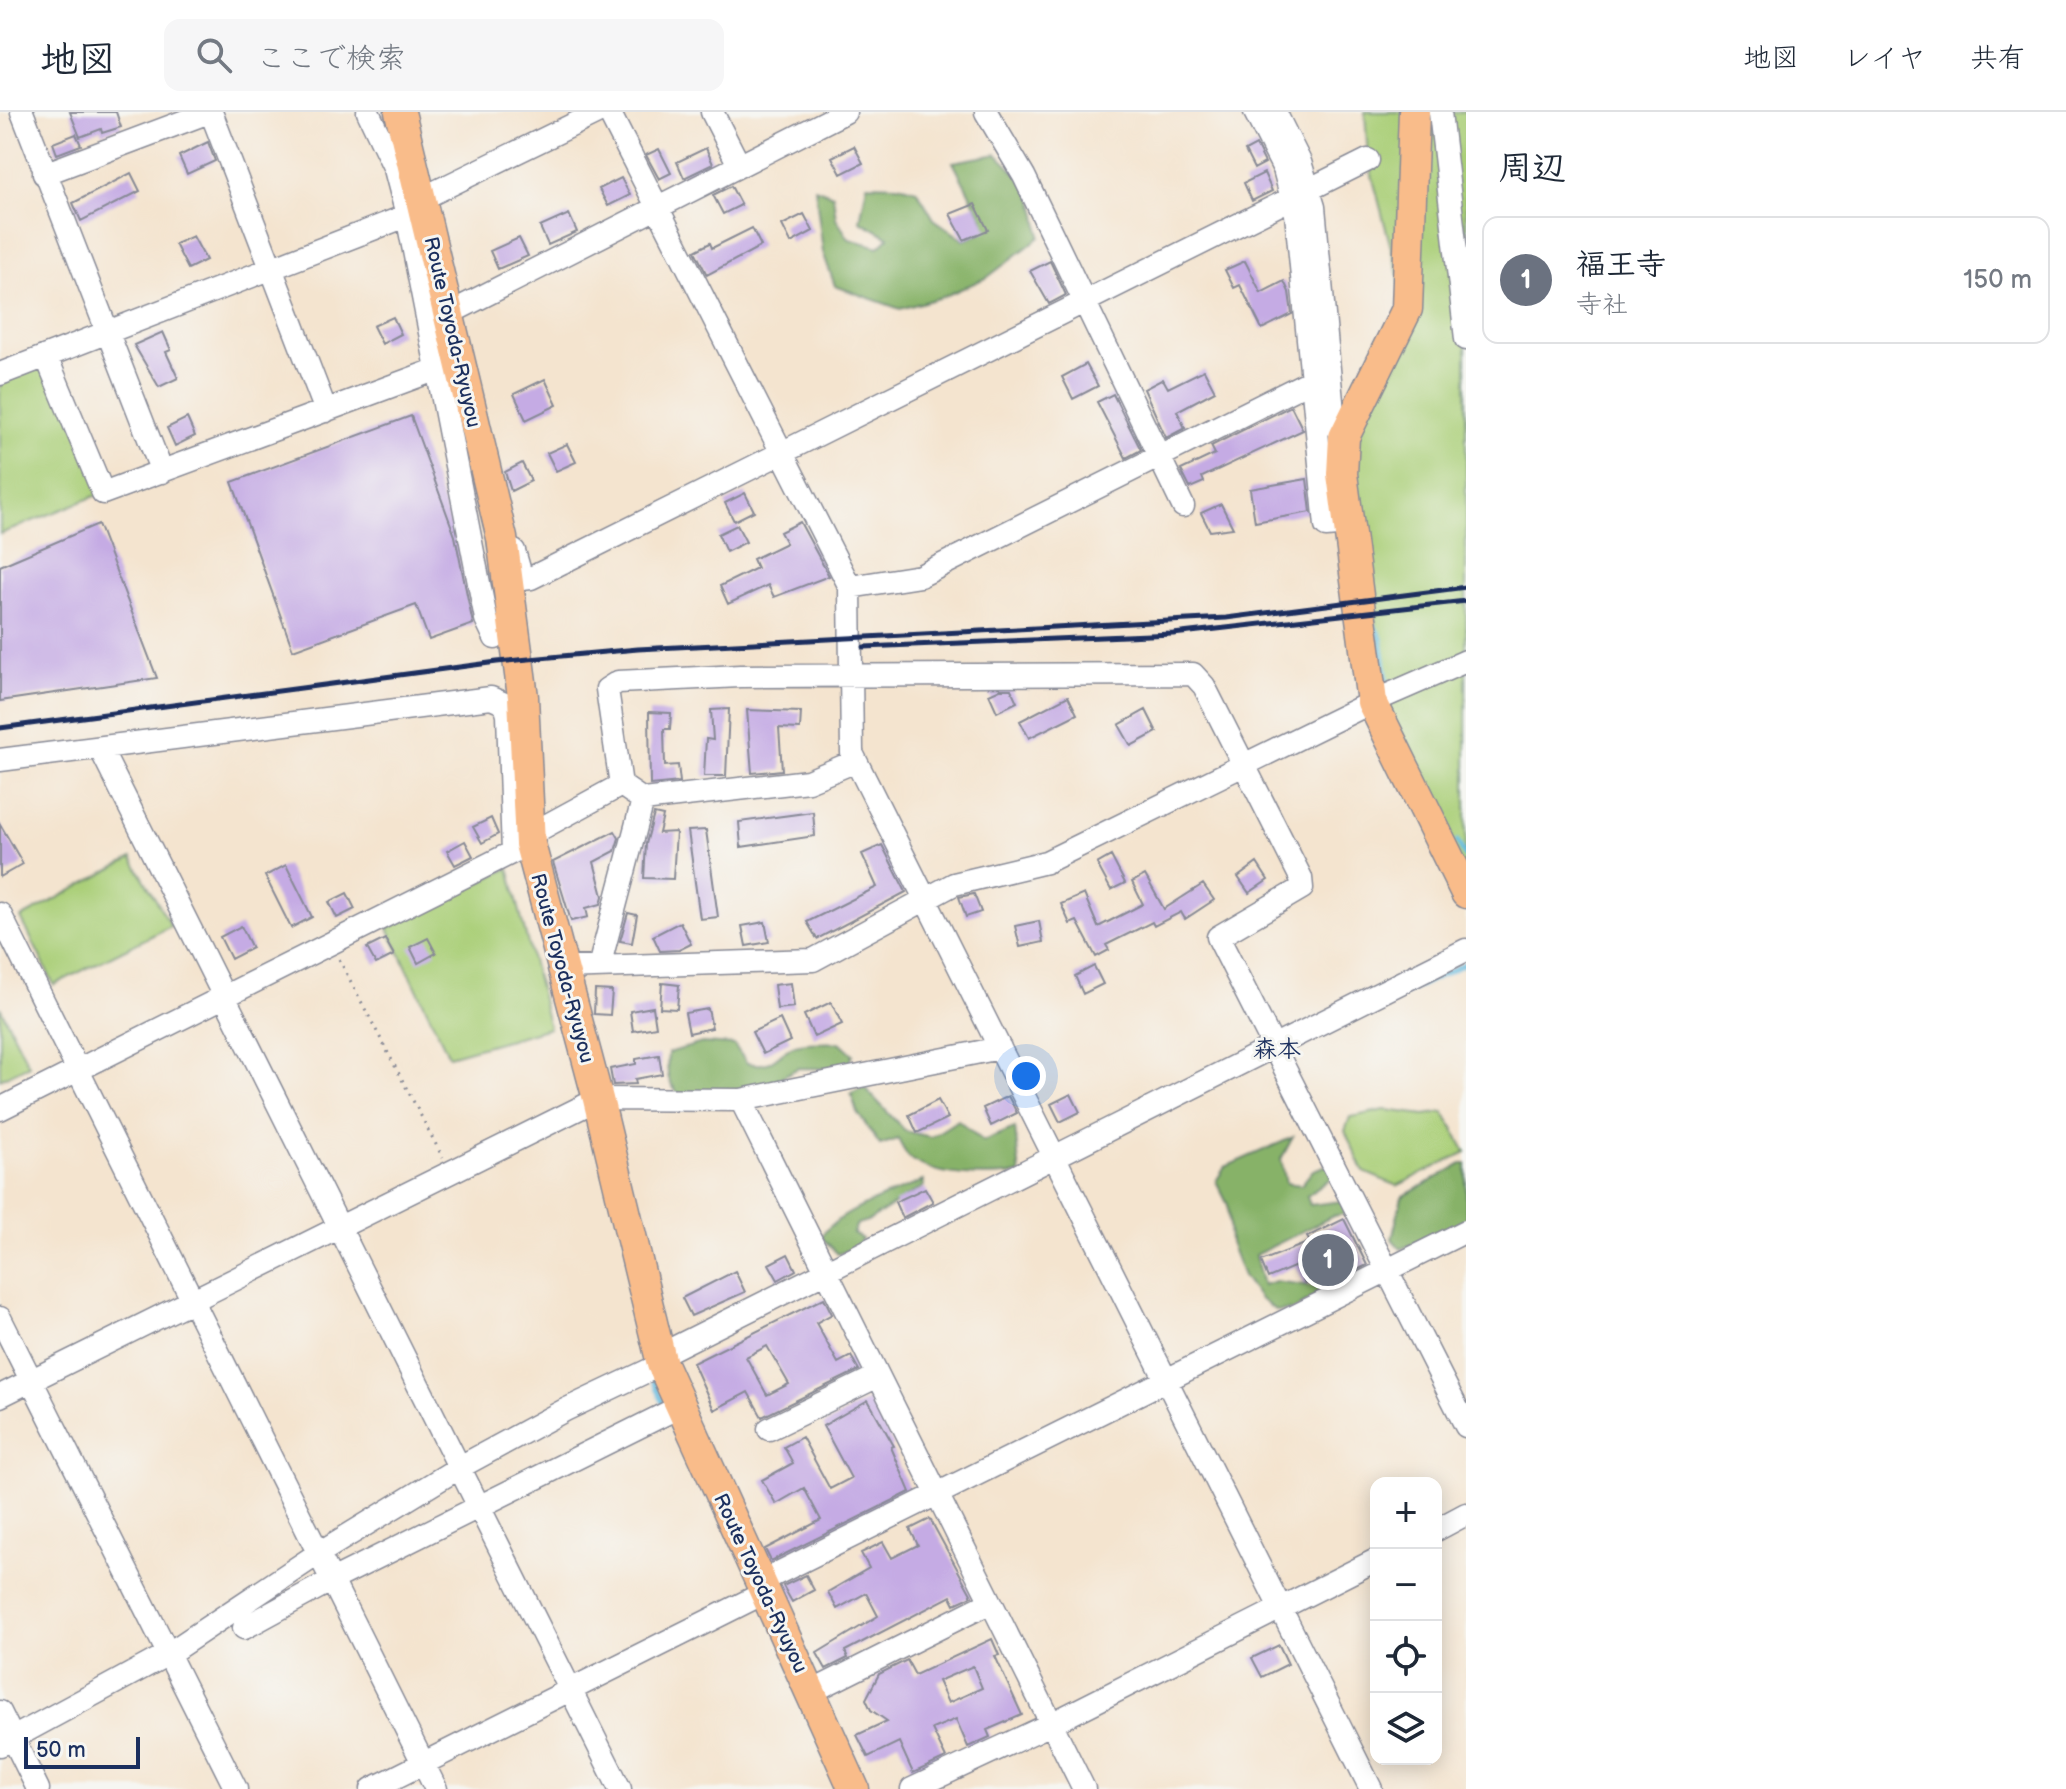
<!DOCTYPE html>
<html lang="ja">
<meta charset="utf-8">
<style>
:root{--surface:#fff;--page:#f6f6f7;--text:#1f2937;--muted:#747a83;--line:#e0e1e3;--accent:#7c3aed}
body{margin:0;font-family:"Balsamiq Sans","Klee One",sans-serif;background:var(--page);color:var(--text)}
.controls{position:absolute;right:24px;bottom:24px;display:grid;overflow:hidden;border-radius:16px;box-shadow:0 4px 20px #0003}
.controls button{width:72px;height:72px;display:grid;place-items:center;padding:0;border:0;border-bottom:2px solid var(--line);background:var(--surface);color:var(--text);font:40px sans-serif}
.scale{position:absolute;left:24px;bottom:20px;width:116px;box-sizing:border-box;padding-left:8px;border:4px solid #1b2f5e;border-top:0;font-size:22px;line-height:28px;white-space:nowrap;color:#1b2f5e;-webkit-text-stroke:6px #f6f6f2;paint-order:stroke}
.you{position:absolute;left:1026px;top:964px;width:28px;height:28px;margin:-20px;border:6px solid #fff;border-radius:50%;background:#1a73e8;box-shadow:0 0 0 12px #1a73e833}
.badge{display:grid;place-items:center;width:52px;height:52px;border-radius:50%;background:var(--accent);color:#fff;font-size:26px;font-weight:700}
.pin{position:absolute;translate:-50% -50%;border:4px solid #fff;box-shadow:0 2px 8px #0006}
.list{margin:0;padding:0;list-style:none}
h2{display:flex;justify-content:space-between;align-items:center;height:104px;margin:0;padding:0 32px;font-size:34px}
h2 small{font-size:26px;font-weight:400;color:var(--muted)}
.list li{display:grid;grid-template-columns:52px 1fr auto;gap:24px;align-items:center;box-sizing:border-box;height:128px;margin:0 16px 16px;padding:0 16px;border:2px solid var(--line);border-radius:16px}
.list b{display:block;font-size:30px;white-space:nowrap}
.list p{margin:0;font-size:26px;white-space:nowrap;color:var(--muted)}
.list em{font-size:26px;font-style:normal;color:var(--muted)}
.icon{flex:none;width:44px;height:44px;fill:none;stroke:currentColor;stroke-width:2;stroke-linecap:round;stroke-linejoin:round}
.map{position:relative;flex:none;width:1466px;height:1677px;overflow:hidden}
header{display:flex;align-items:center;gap:48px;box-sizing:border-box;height:112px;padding:0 40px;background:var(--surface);border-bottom:2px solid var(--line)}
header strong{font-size:38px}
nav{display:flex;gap:44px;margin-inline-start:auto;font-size:28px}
.search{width:560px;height:72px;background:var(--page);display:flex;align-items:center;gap:20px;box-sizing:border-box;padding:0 28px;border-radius:16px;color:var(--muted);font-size:30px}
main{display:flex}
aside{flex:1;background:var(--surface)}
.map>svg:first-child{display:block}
</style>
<header>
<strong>地図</strong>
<div class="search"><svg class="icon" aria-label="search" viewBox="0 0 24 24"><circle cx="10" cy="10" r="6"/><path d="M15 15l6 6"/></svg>ここで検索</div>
<nav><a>地図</a><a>レイヤ</a><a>共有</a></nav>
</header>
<main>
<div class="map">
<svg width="1466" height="1677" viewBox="0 0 1466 1677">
<rect width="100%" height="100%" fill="#f6f6f2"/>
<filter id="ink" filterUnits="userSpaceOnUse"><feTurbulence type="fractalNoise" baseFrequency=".0125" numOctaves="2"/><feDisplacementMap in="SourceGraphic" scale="16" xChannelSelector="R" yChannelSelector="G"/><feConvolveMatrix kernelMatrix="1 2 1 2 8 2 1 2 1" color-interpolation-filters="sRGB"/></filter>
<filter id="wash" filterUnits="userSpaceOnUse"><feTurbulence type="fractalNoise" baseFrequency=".006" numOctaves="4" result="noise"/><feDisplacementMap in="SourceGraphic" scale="32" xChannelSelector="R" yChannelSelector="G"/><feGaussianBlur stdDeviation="1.8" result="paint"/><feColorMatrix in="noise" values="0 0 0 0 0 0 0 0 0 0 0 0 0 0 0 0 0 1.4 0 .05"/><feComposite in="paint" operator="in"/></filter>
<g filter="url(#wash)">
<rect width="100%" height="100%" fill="#f4e4cf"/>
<path fill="#aacf78" stroke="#627f6b" stroke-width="2" d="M1365,0h101v783l-74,-153 -44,-313 59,-120 -39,-149z
M46,244l57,137 -103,41v-157z
M132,746l39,68 -117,59 -33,-67z
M509,756l40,160 -100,28 -61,-128z
M0,895l29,58 -29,14z
M1385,998l40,5 19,-3 22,40 -69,34 -33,-14 -19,-41 5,-14z"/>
<path fill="#87b268" stroke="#517063" stroke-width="2" d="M997,42c31,31 39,38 43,83l-52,40 -43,19 -45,13 -65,-23 -12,-34 -8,-64 18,7 3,23 13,21 30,8 10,-10 -29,-16 7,-37 32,1 18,5 17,29 30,21 17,-7 3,-11 -31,-60z
M840,930l13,12 -5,15 -50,-1 -35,19 -78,13c-18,-16 -19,-24 -17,-47l34,-10 32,2 13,18c27,5 26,-7 46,-17 12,-6 34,-2 47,-4z
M864,975l41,44 26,6 27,-17 25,21 32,-13 5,46c-32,3 -80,5 -108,-14 -6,-4 -11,-15 -14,-21l-18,6 -23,-33 -6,-19z
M1293,1025l-12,22 5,24 15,2 12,-15 14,-5 6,12 -26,19 3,9 32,-4 8,12 -17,3 -78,39 8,30 12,-4 45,6 1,5 -27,18 -18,1 -17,-13 -16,-22 -13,-33 -2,-38 -12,-24 9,-14z
M1462,1052h4v57l-65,28 -9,-10 10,-42z
M923,1069l1,5 -54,34 -13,4 -4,9 9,6 -7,9 -17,6 -17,-17c15,-25 74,-44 102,-56z"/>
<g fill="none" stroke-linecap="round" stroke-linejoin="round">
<path stroke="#61b9de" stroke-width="5" d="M1375,515l6,11 7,50
M1457,729l9,17
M1326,920l140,-69
M651,1263l13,31
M669,1307l30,63"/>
</g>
<g id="blocks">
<path fill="#c5abe4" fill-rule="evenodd" d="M70,0h46l5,15 -19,6 -1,-4 -21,8z
M76,22l5,11 -24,9 -4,-11z
M208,30l7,19 -28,13 -8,-18z
M1256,33l9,18 -11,6 -9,-18z
M854,34l9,17 -22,11 -9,-17z
M706,36l7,16 -29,14 -7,-16z
M659,37l12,24 -12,6 -13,-24z
M131,61l9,18 -59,30 -8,-18z
M1264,61l8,18 -20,10 -8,-18z
M621,66l9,17 -22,11 -9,-17z
M731,74l10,19 -18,9 -10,-19z
M975,92l13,26 -24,10 -14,-26z
M569,102l8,18 -29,13 -8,-18z
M804,102l9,17 -22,12 -9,-18z
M752,116l9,18 -54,29 -12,-24 15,-8 2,5z
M193,124l13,24 -18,9 -13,-25z
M519,126l9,18 -30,13 -8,-18z
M1050,149l16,34 -17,9 -19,-33z
M1245,149l16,32 23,-12 5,11 3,22 -30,15 -22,-44 -6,3 -9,-18z
M393,205l8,17 -19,10 -9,-18z
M163,220l8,18 -5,2 12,26 -19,9 -25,-42z
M1086,252l12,22 -25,13 -11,-22z
M1204,258l11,21 -38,20 8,17 -19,10 -22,-49 19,-10 5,9z
M545,267l12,26 -31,15 -12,-26z
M1113,282l28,56 -15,8 -29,-56z
M1291,294l12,24 -101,47 2,5 -14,6 -9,-18 34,-16 -4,-8z
M411,304l44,120 18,88 -44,16 -13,-35 -123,45 -61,-168z
M187,306l8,18 -20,10 -8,-18z
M567,332l9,18 -20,9 -9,-18z
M522,351l9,18 -20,10 -6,-19z
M1307,367l4,33 -56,10 -5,-33z
M745,381l9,18 -20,10 -9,-18z
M1221,392l12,24 -23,3 -9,-18z
M800,410l29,54 -55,21 -6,-12 -40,19 -8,-18 37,-18 -4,-9 33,-16 -6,-11z
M98,412l59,154 -157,23v-135z
M737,413l9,17 -20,10 -8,-18z
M1000,577h11l6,13 -20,10 -8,-18z
M1068,584l9,18 -48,24 -9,-17z
M729,597l-3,67h-22l2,-37 7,1 -2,-30z
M747,598l54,2 -1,17 -21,-1 3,42 -30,3z
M1146,598l11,22 -26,14 -12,-21z
M649,600l22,1 -1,16h-6l1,37 13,-1 2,17 -30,3z
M813,700l2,24 -74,11 -2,-25z
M654,702l9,2 -4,17 17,-1 -3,47 -29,-1 2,-34z
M491,706l7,16 -16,9 -9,-16z
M0,712l23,40 -23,13z
M706,718l12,87 -18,2 -12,-88z
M615,719l4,7 -4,13 -21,11 9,34 -2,8 -15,4 2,9 -17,4 -18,-59z
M465,729l8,15 -18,9 -8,-14z
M882,733l24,47 -89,47 -10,-17 70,-35 -15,-33z
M1111,744l14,27 -14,7 -14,-26z
M1257,751l11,17 -19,13 -11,-16z
M286,753l26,52 -21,11 -26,-52z
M1145,763l19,34 39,-25 11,16 -29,19 -4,-7 -27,14 -2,-4 -46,23 3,5 -13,7 -19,-36 -7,3 -9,-20 23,-10 14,33 45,-23 -11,-22z
M347,781l8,16 -18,9 -8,-16z
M974,782l7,18 -15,5 -7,-20z
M628,801l9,2 -5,28 -12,-2z
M1039,809l4,21 -23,5 -5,-21z
M680,810l11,22 -12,6 -19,1 -7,-15z
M765,810l4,20 -23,4 -4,-20z
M241,814l11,22 -21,11 -11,-22z
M428,826l8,15 -18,10 -8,-16z
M385,827l9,16 -18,9 -9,-16z
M1094,854l9,18 -20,10 -8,-18z
M662,871l17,2 -2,24 -17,-1z
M791,871l3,24 -17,2 -3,-24z
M595,878l17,1 -2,24 -16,-1z
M831,890l11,22 -28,13 -10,-22z
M653,895l3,20 -23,4 -3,-20z
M708,897l4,19 -23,5 -4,-20z
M780,907l10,22 -27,13 -11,-22z
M659,943l3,19 -27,5 1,5 -23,1 -3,-16 26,-5v-5z
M1071,982l9,18 -20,10 -9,-18z
M1008,984l9,17 -26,13 -8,-18z
M938,988l10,18 -31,15 -8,-18z
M925,1076l8,14 -31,16 -7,-16z
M1344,1107l23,46 -40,20 -5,-10 -17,9 -9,-18 -28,12 -7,-17 49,-19 -3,-5z
M788,1142l8,16 -18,10 -9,-16z
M735,1159l10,21 -54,24 -9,-18z
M824,1186l8,16 -16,9 22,40 13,-7 8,14 -97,47 -14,-25 -34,18 -21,-47zM767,1234l22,38 -22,11 -21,-38z
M868,1288l26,46 -3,1 19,45 -139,69 -6,-12 56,-29 -17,-32 -28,16 -14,-24 31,-17 -9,-16 18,-10 28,52 21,-11 -28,-52z
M930,1407l42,77 -17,8 -4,-8 -106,55 3,7 -22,11 -9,-16 61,-37 -12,-23 -29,16 -9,-17 41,-24 -8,-15 22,-11 9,16 26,-13 -8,-16z
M806,1463l8,15 -22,12 -9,-16z
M992,1527l7,16 -4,1 27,59 -35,15 3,7 -22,10 -12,-28 -24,10 14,29 -33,15 -14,-31 -31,15 -11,-22 30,-14 -16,-11 -5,-11 13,-25 28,-14 8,15zM973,1554l9,22 -34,15 -10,-22z
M1279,1533l9,19 -26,13 -10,-19z"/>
</g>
</g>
<g filter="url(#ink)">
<use href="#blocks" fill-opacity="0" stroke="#888a96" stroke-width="2"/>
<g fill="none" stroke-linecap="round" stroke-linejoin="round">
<defs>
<path id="minor" d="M22,0l140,360
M211,0l115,299
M368,0l27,57 12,46 79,404 9,19
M609,0l241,475 2,166 519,1036
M712,0l27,53
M986,0l38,64 159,330
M1255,0l29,57 12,45 30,312 22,-2
M1275,0l25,50 14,45 20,216 10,14
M1440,0l26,227
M44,62l165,-62
M421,87l178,-87
M448,202l397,-202
M46,244l57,137 348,-129
M0,262l419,-163
M514,439l8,28 9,-1 837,-418
M850,475l70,-11 392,-196
M100,636l520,1041
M0,648l491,-62 14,6 3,11 5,137
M621,673l22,15 165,-19 48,-20
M531,722l90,-49 -14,-96 11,-7 122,-6 453,-2 11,12 97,192 1,10 -84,49 248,489
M0,802l436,875
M599,855l44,-167
M563,856l250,-8 141,-76 92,-22 326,-160 94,-41
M741,988l343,689
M0,997l525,-263
M0,1206l236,471
M660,1243l806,-405
M0,1284l598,-297 143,1 259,-52
M769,1317l109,-53
M1436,1418l30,-16
M762,1469l704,-350
M244,1516l88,-48 347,-173
M811,1580l180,-90
M0,1600l38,77
M0,1633l168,-91 151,-101 141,-86 105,-57 97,-46
M372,1677l394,-197
M912,1677l139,-65 325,-164"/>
<path id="major" d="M400,0l102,426 21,159 7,147 68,255 64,265 192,425
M1414,0l-7,197 -63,128 -2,37 30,228 94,191"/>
</defs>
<use href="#minor" stroke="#888a96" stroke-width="25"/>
<use href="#major" stroke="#888a96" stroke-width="33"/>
<path stroke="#888a96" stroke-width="3" stroke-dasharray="2 6" stroke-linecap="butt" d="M339,847l104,199"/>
<use href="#minor" stroke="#fff" stroke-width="22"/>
<use href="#major" stroke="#f9bc8a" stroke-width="30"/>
<path stroke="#1b2f5e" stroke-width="5" d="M864,535l309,-13 293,-33
M0,616l497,-66 141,-13 588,-31 240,-31"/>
</g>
</g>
<g text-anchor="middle" stroke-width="6" stroke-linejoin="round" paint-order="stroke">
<g font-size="20" fill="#1b2f5e" stroke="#f6f6f2">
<text transform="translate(453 220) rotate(77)" y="7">Route Toyoda-Ryuyou</text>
<text transform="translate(563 856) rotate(75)" y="7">Route Toyoda-Ryuyou</text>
<text transform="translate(761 1471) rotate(65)" y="7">Route Toyoda-Ryuyou</text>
</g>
<g font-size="24" font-weight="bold" fill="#1b2f5e" stroke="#f6f6f2">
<text x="1277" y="945">森本</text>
</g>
</g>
</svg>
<div class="controls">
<button>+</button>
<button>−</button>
<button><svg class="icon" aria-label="locate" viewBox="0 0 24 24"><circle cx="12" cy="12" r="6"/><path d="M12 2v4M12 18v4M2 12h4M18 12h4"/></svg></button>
<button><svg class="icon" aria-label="layers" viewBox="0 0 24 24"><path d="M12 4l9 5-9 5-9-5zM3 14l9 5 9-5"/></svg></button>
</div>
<div class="scale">50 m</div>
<div class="you"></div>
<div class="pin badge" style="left:1328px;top:1148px;background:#6b7280">1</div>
</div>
<aside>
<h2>周辺<small></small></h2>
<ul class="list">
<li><span class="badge" style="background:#6b7280">1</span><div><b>福王寺</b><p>寺社</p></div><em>150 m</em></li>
</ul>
</aside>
</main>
